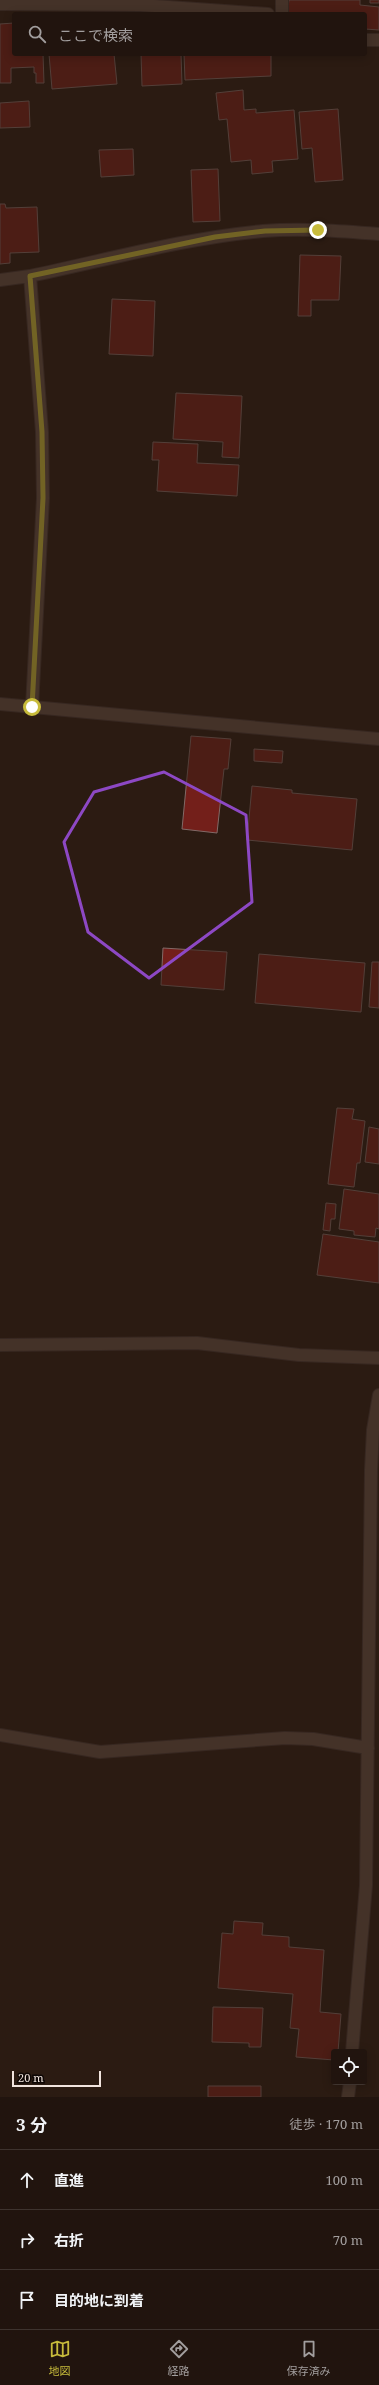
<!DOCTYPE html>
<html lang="ja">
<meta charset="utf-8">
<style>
:root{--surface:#21140e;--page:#291d17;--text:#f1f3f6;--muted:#a29e9e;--line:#3e332e;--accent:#c7bb3b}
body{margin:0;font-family:"Noto Serif","Noto Sans JP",serif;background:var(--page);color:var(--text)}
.controls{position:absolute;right:12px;bottom:12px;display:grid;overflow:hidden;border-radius:4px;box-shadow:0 2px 10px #0003}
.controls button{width:36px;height:36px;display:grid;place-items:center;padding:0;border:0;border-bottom:1px solid var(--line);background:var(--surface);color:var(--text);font:20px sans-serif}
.scale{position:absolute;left:12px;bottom:10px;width:89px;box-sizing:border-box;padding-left:4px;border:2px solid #f1e4de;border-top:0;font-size:11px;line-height:14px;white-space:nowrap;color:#f1e4de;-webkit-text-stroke:3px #0e0705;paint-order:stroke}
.stop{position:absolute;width:12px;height:12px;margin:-9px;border:3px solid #c7bb3b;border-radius:50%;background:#fff}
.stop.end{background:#c7bb3b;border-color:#fff;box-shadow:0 1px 4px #0008}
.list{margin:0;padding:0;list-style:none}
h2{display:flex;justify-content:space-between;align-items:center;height:52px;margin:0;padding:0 16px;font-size:17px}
h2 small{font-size:13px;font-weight:400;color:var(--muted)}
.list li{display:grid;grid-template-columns:26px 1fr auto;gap:12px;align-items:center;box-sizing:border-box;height:60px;padding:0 16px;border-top:1px solid var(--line)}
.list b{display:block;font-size:15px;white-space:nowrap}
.list em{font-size:13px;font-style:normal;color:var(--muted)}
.icon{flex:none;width:22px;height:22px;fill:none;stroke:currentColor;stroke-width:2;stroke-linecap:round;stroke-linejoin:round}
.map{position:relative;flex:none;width:379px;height:2097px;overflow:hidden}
.search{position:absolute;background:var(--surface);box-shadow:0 2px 10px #0003;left:12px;right:12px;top:12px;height:44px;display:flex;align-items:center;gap:10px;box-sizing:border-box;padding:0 14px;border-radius:4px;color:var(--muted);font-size:15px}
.sheet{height:232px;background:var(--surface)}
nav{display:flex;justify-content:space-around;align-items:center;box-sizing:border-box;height:56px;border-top:1px solid var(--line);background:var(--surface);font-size:11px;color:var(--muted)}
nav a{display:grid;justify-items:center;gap:2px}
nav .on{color:var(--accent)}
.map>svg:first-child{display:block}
</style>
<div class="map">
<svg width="379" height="2097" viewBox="0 0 379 2097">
<rect width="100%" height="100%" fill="#2c1b12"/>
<path fill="#731f1a" stroke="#826a67" d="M289,0h71v5l19,2v23l-14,-1v-15h-78z
M370,0h9v3h-9z
M14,23v31h29l1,29h-8v-10h-2v-6l-23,1v15h-11v-59z
M49,54h65l3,30 -65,5z
M141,54h40l1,30 -40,2z
M184,54h87v22l-86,4z
M243,90l1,20 12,-1v4l38,-3 4,49 -26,2 1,11 -21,2 -1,-14 -20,2 -4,-43 -8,1 -3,-27z
M29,101l1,26 -30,1v-25z
M338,109l5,71 -28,2 -3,-34 -10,1 -3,-37z
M133,149l1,26 -33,2 -2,-27z
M218,169l2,52 -27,1 -2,-52z
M0,204h5l1,4 31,-1 2,45 -29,1v10l-10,1z
M300,255l41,1 -2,44h-28v16h-13z
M112,299l43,2 -2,55 -44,-2z
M176,393l66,3 -3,62 -17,-1 1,-15 -50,-3z
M153,442l45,2 -1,19 42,2 -2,31 -80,-5 2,-31h-7z
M191,736l40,3 -3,30h-4l-7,64 -35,-4z
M254,749l29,2 -1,12 -28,-2z
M252,786l40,4v3l65,6 -5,51 -105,-10z
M163,948l64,4 -3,38 -63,-5z
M259,954l106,9 -4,49 -106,-9z
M372,962h7v46l-10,-1z
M337,1108l17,1 -2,10 13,2 -5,42h-3l-3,24 -26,-3z
M369,1127l10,2v35l-14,-2z
M344,1189l35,5v35l-3,-1 -1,9 -21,-2v-4l-15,-2z
M326,1203l10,1 -1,15h-4l-1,12 -7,-1z
M323,1234l56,8v41l-62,-8z
M234,1921l29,2 -1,12 27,2v10l35,3 -4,62 21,2 -3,38h-4v8l-38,-3 3,-28 -9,-1 3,-34 -75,-6 4,-55 11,1z
M213,2007l50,1 -2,39h-12v-4l-37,-1z
M208,2086h53v11h-53z"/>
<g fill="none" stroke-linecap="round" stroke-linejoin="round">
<defs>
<path id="street" d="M282,0v14
M0,4l140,1 128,9
M365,40h14
M30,276l12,156 1,66 -11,209
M0,280l30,-4c77,-16 155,-38 233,-45 39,-3 78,0 116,3
M0,704l379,35
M0,1345l197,-2 102,12 80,3
M0,1735l100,17 185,-14 28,1 55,9
M352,2052l14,-167 5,-415 2,-40 6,-35
M348,2097l2,-15"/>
</defs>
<use href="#street" stroke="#443632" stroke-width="14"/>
<use href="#street" stroke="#624e44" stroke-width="12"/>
</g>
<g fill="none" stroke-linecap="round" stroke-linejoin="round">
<path stroke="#c7bb3b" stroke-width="5" d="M32,707l11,-209 -1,-66 -12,-156 185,-39 50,-6 53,-1"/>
</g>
<path d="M0 0H379V2097H0ZM164,772l82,43 6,87 -103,76 -61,-46 -24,-90 30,-50z" fill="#2c1b12" fill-opacity=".55" fill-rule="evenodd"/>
<path fill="none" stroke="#8d48c4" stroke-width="3" stroke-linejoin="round" d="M164,772l82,43 6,87 -103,76 -61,-46 -24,-90 30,-50z"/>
</svg>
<div class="controls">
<button><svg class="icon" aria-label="locate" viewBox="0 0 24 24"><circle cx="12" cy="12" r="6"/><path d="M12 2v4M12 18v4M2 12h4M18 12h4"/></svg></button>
</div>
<div class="scale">20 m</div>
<div class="stop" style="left:32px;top:707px"></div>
<div class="stop end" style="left:318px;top:230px"></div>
<div class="search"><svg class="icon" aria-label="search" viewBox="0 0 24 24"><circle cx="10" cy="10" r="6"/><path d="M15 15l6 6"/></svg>ここで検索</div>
</div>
<section class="sheet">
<h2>3 分<small>徒歩 · 170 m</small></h2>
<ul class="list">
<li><svg class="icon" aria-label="ahead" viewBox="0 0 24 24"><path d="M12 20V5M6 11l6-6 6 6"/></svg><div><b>直進</b></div><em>100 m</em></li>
<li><svg class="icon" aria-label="right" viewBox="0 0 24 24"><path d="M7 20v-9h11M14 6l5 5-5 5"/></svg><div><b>右折</b></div><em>70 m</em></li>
<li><svg class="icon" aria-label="arrive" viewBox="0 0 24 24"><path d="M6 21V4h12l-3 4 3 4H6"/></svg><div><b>目的地に到着</b></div></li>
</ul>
</section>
<nav>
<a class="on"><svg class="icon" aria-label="map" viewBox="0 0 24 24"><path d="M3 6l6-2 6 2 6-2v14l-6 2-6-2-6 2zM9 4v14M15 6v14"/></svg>地図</a>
<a><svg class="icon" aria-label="directions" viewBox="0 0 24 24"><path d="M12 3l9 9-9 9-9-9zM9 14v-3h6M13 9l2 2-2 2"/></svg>経路</a>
<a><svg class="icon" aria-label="saved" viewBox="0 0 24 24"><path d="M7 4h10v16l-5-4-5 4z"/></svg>保存済み</a>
</nav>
